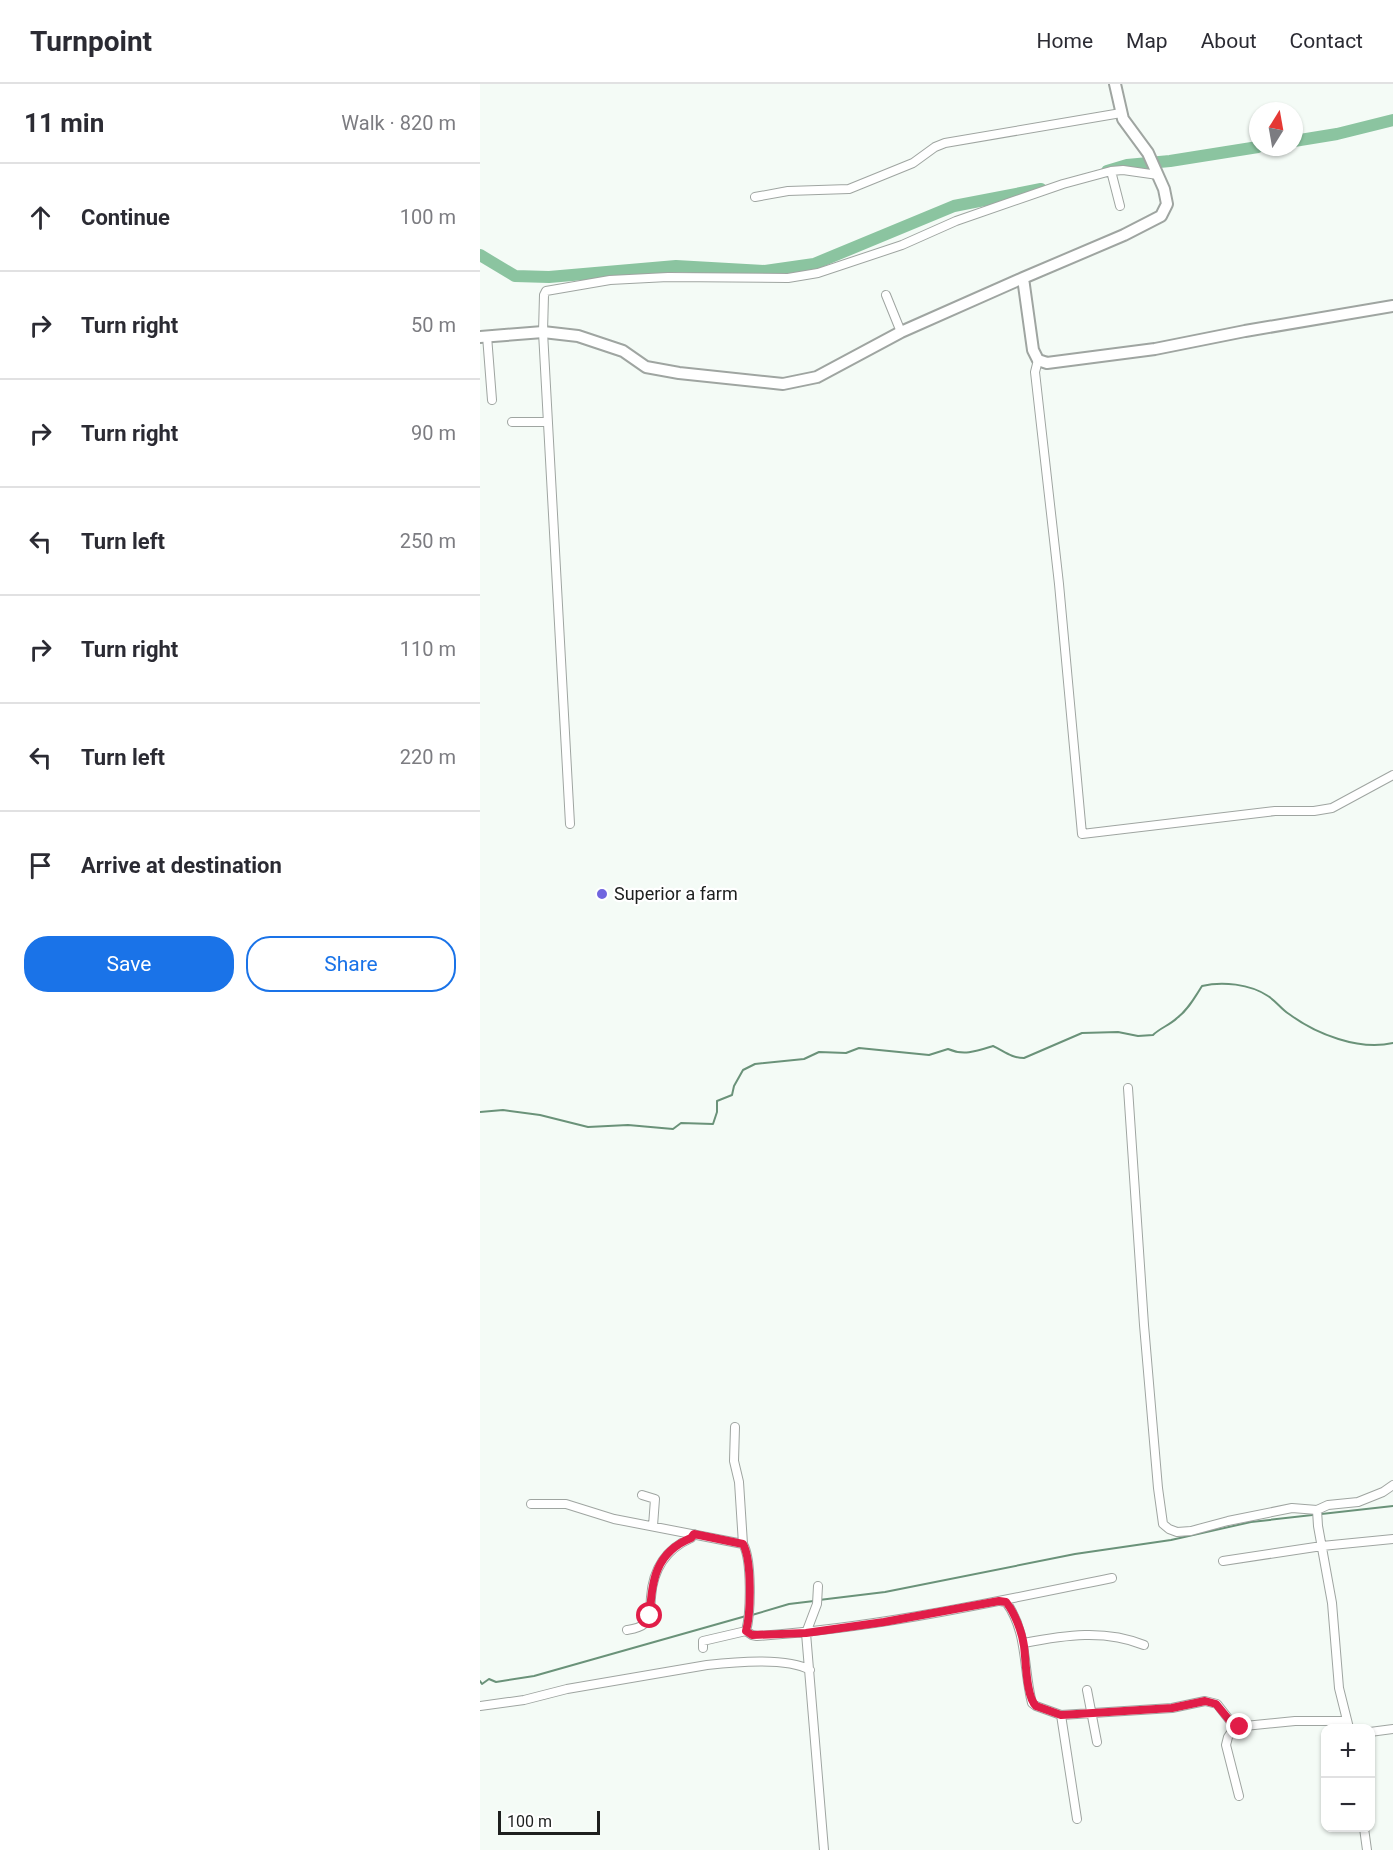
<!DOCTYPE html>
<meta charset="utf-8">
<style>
:root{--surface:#fff;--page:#f2f2f3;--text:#2b2b33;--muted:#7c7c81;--line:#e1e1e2;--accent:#1a73e8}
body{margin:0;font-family:Roboto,sans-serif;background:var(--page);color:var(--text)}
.controls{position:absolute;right:18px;bottom:18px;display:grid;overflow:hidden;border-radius:12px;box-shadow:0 2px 4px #0004}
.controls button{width:54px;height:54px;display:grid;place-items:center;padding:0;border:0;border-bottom:2px solid var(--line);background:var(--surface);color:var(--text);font:30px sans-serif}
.compass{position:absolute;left:769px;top:18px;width:54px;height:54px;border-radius:50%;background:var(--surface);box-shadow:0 2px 4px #0004;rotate:11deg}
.scale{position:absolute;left:18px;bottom:15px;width:102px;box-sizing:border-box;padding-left:6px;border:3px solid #1d1f1e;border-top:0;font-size:16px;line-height:21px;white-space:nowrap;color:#1d1f1e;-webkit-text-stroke:4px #fff;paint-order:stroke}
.stop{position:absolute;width:18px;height:18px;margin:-14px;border:4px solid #e11d48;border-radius:50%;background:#fff}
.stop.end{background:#e11d48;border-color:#fff;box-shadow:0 2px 6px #0008}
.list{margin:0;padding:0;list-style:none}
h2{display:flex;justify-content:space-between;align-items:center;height:78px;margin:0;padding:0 24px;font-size:26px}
h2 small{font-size:20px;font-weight:400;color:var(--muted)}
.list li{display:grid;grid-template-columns:39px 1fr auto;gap:18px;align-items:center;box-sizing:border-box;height:108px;padding:0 24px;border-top:2px solid var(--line)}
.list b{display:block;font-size:22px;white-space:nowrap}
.list em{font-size:20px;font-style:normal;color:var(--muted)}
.actions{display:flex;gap:12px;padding:18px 24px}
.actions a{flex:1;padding:14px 0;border:2px solid var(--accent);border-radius:24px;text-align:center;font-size:21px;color:var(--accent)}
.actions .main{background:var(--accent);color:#fff}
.icon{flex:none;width:33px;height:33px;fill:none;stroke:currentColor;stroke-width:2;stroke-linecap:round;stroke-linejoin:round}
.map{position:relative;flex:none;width:913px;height:1766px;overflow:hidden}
header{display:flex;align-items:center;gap:36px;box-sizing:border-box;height:84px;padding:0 30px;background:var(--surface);border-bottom:2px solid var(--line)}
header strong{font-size:28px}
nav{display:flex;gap:33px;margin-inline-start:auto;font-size:21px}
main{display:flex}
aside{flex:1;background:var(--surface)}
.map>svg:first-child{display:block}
</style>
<header>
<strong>Turnpoint</strong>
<nav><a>Home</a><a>Map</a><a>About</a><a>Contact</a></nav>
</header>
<main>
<aside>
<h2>11 min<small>Walk · 820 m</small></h2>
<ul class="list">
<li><svg class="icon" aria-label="ahead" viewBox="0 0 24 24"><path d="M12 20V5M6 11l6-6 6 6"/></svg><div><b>Continue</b></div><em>100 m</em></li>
<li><svg class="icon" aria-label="right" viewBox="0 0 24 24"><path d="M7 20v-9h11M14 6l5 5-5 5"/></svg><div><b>Turn right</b></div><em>50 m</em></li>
<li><svg class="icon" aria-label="right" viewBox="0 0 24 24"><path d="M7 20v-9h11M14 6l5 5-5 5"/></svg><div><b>Turn right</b></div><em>90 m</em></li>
<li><svg class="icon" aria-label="left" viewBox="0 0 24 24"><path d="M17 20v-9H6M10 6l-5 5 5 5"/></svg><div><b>Turn left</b></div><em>250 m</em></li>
<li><svg class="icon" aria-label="right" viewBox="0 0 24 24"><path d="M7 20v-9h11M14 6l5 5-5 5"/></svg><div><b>Turn right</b></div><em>110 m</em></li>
<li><svg class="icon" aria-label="left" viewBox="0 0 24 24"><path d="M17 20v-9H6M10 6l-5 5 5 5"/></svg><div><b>Turn left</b></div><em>220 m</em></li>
<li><svg class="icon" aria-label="arrive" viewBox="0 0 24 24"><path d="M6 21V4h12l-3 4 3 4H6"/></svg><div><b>Arrive at destination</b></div></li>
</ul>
<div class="actions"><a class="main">Save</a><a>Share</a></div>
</aside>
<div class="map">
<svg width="913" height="1766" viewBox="0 0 913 1766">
<rect width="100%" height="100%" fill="#f4fbf6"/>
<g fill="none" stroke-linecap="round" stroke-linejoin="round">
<path stroke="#6a9279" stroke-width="2" d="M0,1028l23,-2 37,5 48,12 40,-2 45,4 8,-6 32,1 4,-12v-11l15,-6 2,-9 9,-16 12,-6 49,-5 15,-7 27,1 13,-5 70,7 19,-6c16,7 29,2 45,-3 11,5 18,12 31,12l58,-25 36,-1 20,4 15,-1c7,-7 17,-10 24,-17 11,-8 18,-21 25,-32 20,-5 48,-2 66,10 8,5 13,13 21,18 27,20 70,37 104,29
M339,1516l66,-8 190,-38 96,-14 80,-18 142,-16
M272,1531l37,-11 25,-3
M0,1597l2,3 7,-5 7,3 38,-6 212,-60"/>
<path stroke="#8bc4a0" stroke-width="12" d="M814,57l43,-7 56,-14
M627,87l20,-6 43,-4 88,-14
M0,171l35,21 34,1 127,-11 89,5 49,-7 140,-58 87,-17"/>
<defs>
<path id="minor" d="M631,87l9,35
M275,113l33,-6 61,-2 64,-26 22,-16 10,-4 176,-30
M406,211l15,37
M7,252l5,64
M558,276l-3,12 24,212 23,250 193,-23h39l18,-3 61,-33
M32,338h35
M90,740l-27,-492 1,-37 2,-4 64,-11 58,-3 120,1 30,-5 84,-28 54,-24 107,-37 48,-13 12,-1 35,5
M648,1004l16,237 14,163 5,36 6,5 8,3 14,-1 37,-10 64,-13 25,2 11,-5 30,-3 25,-10 10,-7
M255,1343l-1,34 5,21 4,62
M162,1411l13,4 -2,27
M51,1420h35l48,15 129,25c9,15 8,69 3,87l-43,10v7
M837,1426l1,16 14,77 7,85 10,40
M743,1477l99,-15 71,-7
M338,1502l-1,18 -11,29 18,217
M520,1517l6,1c22,30 17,67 26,101l4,3 25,9 111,-7 33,-7 12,3 18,23 60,-6h52
M147,1546c6,-1 13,-2 17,-6 8,-7 6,-18 7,-27 2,-28 15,-48 40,-59l3,-4
M266,1547l6,4 5,1c120,-8 237,-34 355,-58
M544,1559c41,-8 81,-14 120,2
M607,1606l10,52
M0,1622l44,-6 43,-11 140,-24c26,-3 80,-8 103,5
M581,1631l16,104
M755,1643l-7,10 -2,8 13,51
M890,1648l23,-3
M884,1744l3,22"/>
<path id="tertiary" d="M543,194l10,72 5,10 9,3 108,-14 90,-18 148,-25
M0,253l63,-5 35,4 45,15 23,16 33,6 104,11 34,-7 84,-45 122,-54 101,-43 37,-19 6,-12 -3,-15 -16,-36 -25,-34 -8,-35"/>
</defs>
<use href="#minor" stroke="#9fa5a1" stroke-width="10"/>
<use href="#tertiary" stroke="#9fa5a1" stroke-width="14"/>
<use href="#minor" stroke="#fff" stroke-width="8"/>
<use href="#tertiary" stroke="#fff" stroke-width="10"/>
</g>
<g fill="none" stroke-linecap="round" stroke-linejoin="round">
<path stroke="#e11d48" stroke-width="8" d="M170,1532c1,-35 6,-64 41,-78l3,-4 49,10c9,16 8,69 3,87l6,4 54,-2 78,-11 115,-21 7,1c9,11 16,30 18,44 2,14 2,51 12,60l25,9 111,-7 33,-7 11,3 19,23h5"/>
</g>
<circle fill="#7065df" stroke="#fff" stroke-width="2" cx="122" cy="810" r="6"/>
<g text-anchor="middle" stroke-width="4.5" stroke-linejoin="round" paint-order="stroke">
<g font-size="18" fill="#1d1f1e" stroke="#fff" text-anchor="start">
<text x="134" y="816">Superior a farm</text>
</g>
</g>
</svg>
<div class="controls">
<button>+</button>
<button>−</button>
</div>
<svg class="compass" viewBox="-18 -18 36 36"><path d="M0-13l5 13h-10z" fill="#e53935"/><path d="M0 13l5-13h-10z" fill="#7c7c81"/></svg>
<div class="scale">100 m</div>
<div class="stop" style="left:170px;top:1532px"></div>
<div class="stop end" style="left:760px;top:1643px"></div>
</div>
</main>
